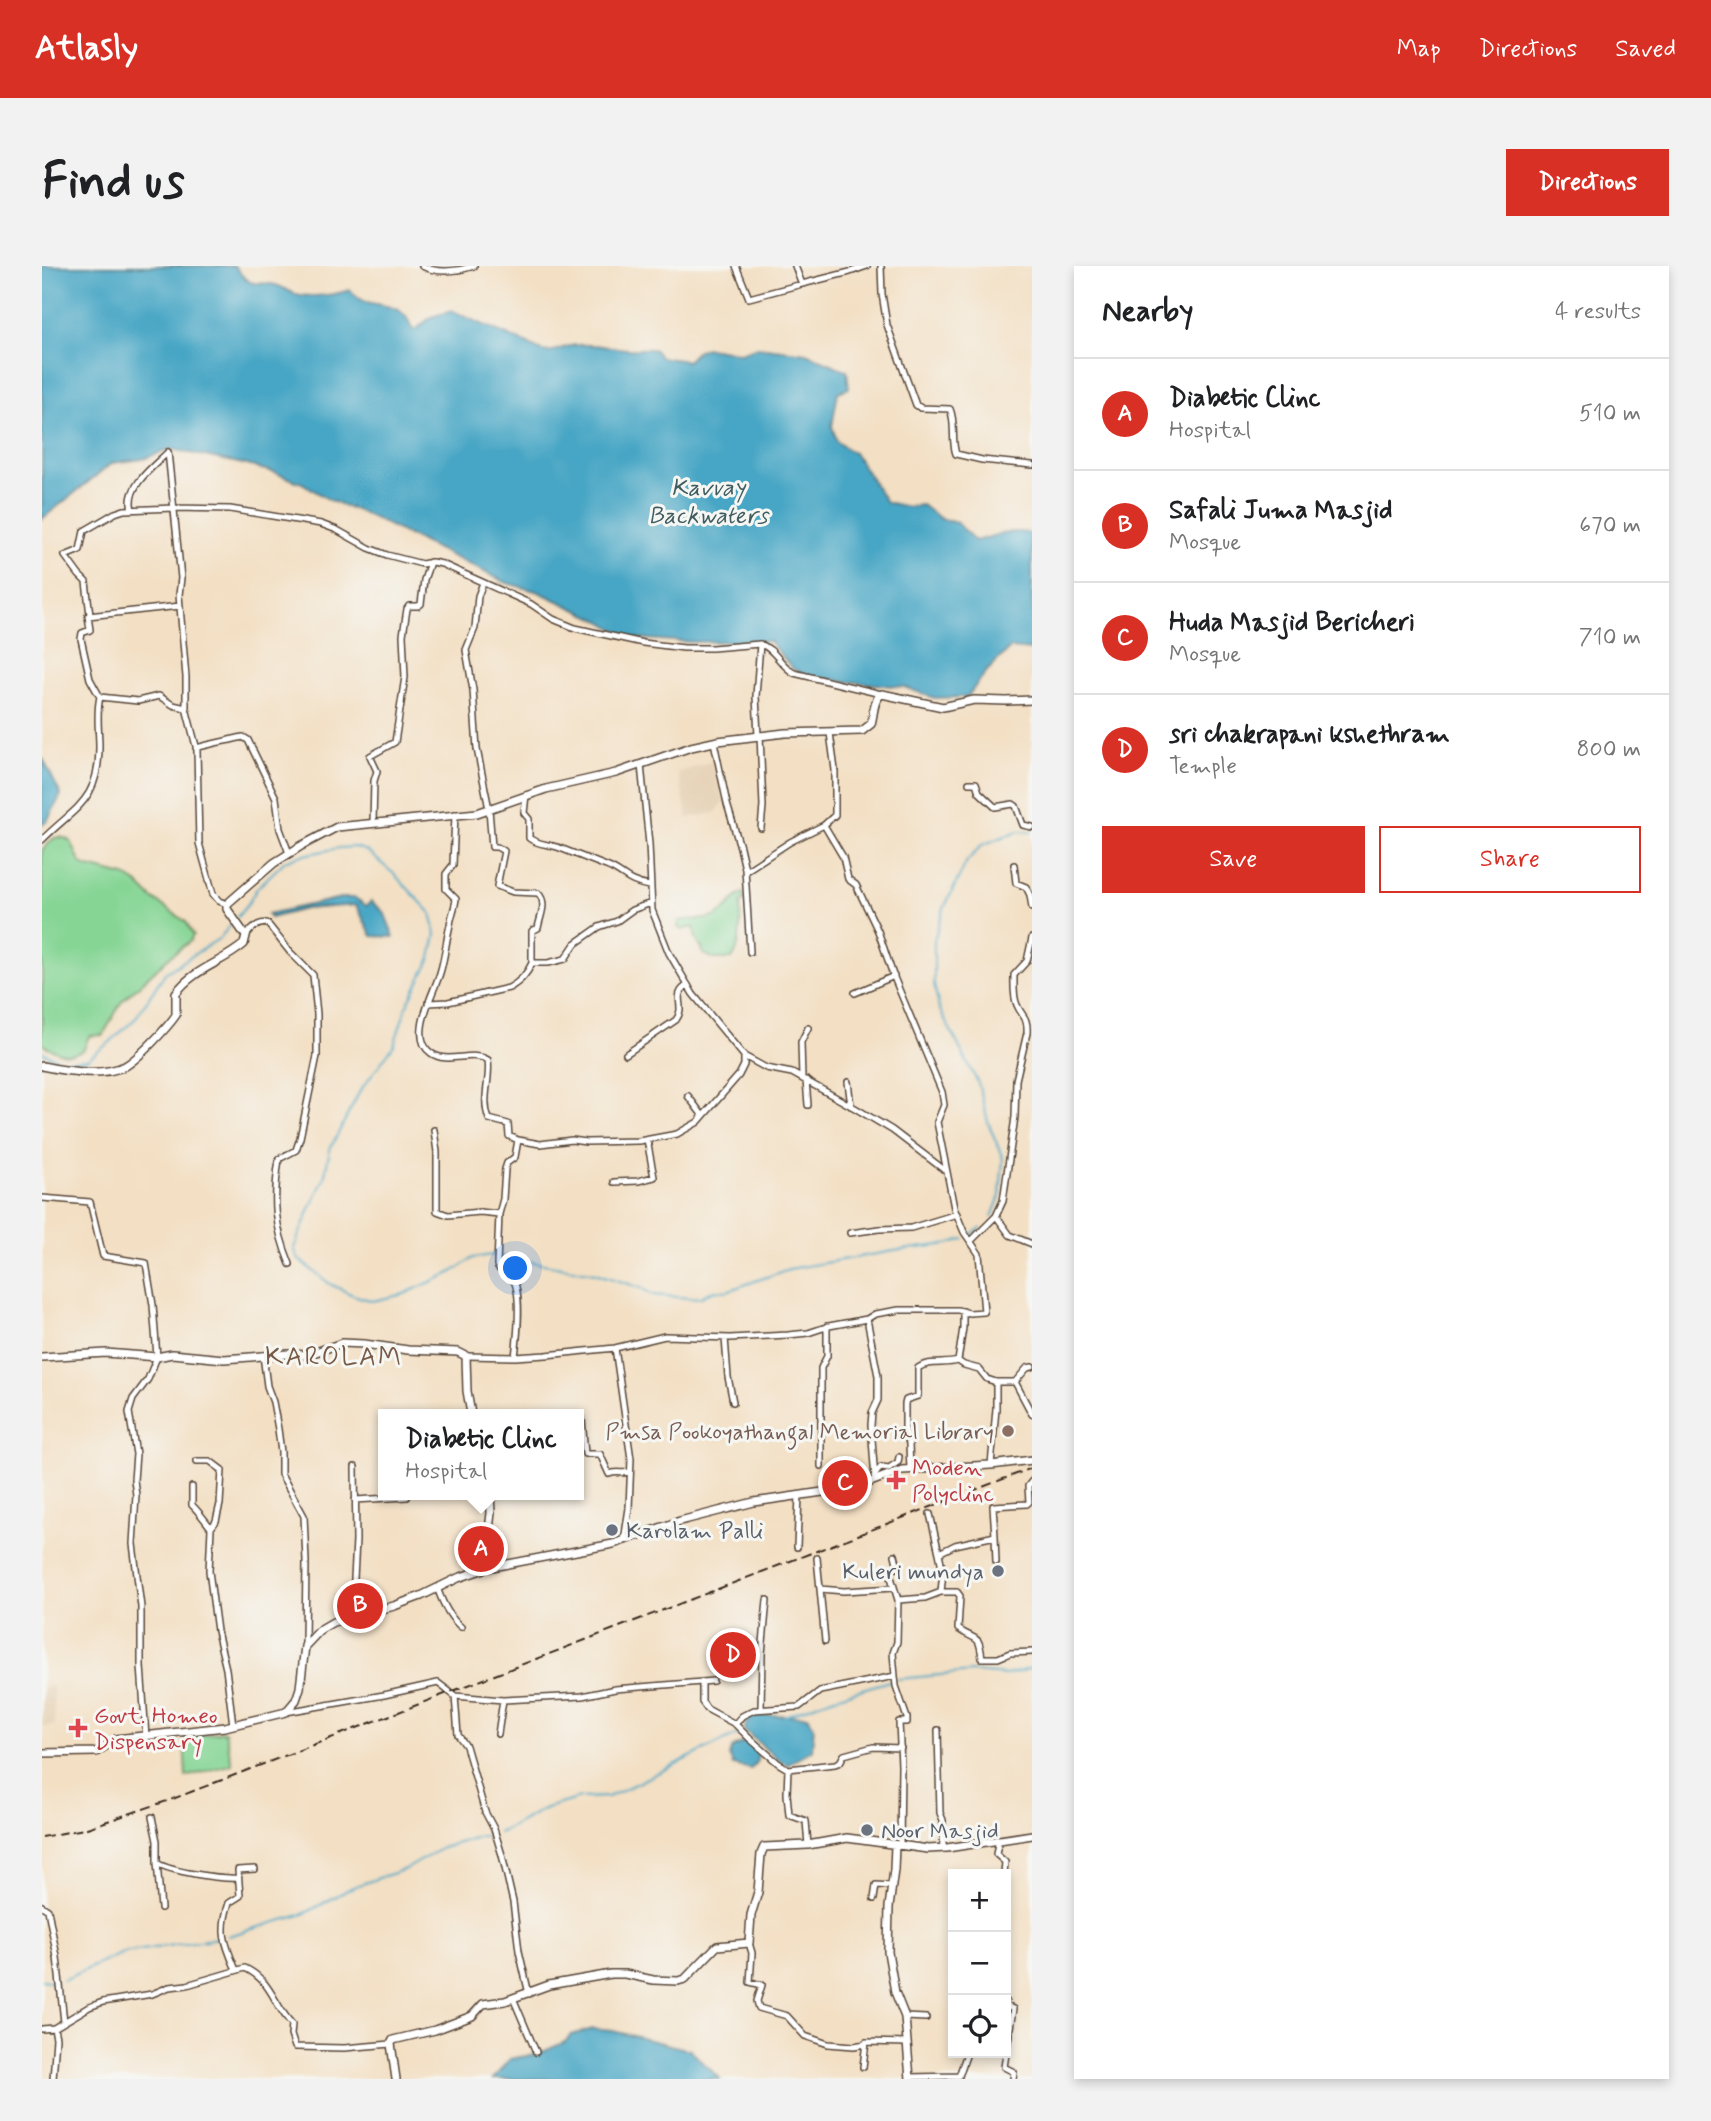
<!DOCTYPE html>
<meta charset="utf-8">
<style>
:root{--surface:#fff;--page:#f2f2f2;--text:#202124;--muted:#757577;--line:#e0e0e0;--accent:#d93025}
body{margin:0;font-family:Mynerve,sans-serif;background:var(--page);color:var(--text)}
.controls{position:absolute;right:21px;bottom:21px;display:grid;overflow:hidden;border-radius:0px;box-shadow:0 4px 10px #0003}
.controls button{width:63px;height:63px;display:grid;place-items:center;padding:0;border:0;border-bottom:2px solid var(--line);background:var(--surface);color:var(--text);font:35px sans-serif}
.you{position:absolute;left:474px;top:1003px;width:24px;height:24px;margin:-18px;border:5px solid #fff;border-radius:50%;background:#1a73e8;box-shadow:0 0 0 10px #1a73e833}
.badge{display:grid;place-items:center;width:46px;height:46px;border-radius:50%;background:var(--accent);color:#fff;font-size:23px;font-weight:700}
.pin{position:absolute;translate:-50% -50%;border:4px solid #fff;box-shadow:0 2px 7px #0006}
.popup{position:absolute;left:336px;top:1143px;width:206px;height:91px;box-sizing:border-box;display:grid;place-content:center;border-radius:0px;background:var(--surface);filter:drop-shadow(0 2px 5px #0005);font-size:23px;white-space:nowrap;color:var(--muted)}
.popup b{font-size:26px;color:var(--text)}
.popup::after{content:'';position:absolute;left:50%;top:100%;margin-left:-14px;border:14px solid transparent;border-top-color:var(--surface)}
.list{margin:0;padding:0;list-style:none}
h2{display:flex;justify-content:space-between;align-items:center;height:91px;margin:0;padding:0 28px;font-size:30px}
h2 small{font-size:23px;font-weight:400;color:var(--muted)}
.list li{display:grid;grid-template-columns:46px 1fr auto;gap:21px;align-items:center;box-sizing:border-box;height:112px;padding:0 28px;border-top:2px solid var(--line)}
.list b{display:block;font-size:26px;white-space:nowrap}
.list p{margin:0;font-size:23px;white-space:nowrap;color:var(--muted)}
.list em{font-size:23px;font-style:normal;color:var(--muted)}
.actions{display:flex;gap:14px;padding:21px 28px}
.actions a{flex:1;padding:16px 0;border:2px solid var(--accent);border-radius:0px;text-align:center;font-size:24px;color:var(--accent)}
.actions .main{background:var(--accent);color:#fff}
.icon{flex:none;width:38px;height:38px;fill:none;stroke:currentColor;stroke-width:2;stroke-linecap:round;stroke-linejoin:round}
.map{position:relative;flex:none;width:990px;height:1813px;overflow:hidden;border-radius:0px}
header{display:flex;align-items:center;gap:42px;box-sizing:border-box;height:98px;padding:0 35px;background:var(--accent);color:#fff}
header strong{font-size:33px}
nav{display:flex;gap:38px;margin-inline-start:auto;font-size:24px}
.intro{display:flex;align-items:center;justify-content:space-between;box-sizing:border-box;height:168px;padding:0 42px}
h1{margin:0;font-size:49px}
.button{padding:18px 32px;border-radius:0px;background:var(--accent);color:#fff;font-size:24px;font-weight:700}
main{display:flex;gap:42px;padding:0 42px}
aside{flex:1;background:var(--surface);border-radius:0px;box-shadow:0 4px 10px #0003}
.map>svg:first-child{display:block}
</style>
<header>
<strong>Atlasly</strong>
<nav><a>Map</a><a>Directions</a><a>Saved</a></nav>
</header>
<div class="intro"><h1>Find us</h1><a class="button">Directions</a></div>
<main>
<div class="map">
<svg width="990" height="1813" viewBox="0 0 990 1813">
<rect width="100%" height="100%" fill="#f6f6f2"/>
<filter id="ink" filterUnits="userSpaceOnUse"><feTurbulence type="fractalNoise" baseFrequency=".0143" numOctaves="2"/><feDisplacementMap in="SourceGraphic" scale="14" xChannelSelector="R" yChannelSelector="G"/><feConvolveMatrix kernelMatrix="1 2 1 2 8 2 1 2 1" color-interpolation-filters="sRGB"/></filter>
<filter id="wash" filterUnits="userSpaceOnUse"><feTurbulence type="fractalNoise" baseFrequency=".00686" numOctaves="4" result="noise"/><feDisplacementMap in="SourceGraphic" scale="28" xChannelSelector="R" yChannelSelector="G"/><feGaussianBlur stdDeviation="1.57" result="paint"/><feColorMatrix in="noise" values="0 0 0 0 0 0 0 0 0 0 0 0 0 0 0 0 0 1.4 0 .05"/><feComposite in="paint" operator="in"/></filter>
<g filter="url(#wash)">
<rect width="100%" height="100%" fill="#f3dfc3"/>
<path fill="#e5d0b4" d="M674,494l8,41 -9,12 -27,5 -10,-45z
M11,1420l2,39 -13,2v-40z"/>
<path fill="#86d595" stroke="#60805a" stroke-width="2" d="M18,571l7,2 5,4 8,19 5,4 40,10 12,7 15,15 34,24 7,13 -3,6 -22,17 -46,43 -19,34 -14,1 -5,13c-15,10 -28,3 -42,-5v-194l12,-12z
M701,627l2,8 -4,1c-2,18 2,42 -9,57h-17l-12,-5 -1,-6 -6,-8 -2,-13 -13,3 -3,-3 1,-6c12,-3 27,1 39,-6 11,-6 14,-16 25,-22z
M183,1465l7,33 -46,13 -2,-39z"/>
<path fill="#46a6c5" stroke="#406872" stroke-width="2" d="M0,0h193c18,26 17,13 41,19 7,2 13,7 20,9 15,4 39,1 54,-4 4,4 9,9 14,11 21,7 40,2 48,28h5l14,-12 21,-6 78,34c22,14 25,2 47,0 16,-2 34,3 51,4 9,1 18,-2 27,1l5,7 27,4 11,-11 10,-2 32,5 18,-6 48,6 41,18 2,17 -11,4 -6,34 5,16 18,12 31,48 21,5 15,-2 19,14 16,4 18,18c16,-4 42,-14 57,-6v115l-22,-2 -23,23 -20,26 -33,1 -30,-11 -63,-6 -36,-6 -13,-7 -23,-27 -79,1 -60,-4 -29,-17 -62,-29 -32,-9 -146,-71 -30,-11 -29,-18 -29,-11 -30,-8 -72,-15 -28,10 -31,4 -70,56z
M0,491l19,38 -14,26 -5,4z
M299,632h14l12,8 4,-5 13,11 10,25 -22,-1 -16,-31 -51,4 -35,9 -2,-4z
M731,1449l34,1 7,10 -2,24 -25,15 -11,-7 -32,-28 4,-10 9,-4z
M706,1474c10,9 14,19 3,29l-18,-4 -4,-9 3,-8z
M551,1763l20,2 77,19 30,29h-227l17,-20 28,-5 27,-12 6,-7z"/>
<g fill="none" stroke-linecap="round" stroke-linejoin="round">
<path stroke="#46a6c5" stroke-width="2" d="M195,651l11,-13 9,-16 28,-27 13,-5 41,-8 16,-1 12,4 27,23 37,39 5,21 -5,24 -24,47 -13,40 -34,46 -30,58 -6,30 -13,27 -17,42 4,11 32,25 23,11 20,6 31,-7 47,-21 22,-15 19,-3 103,18 46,15 12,7 37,3 11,-1 13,-7 13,1 62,-22 105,-18 54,-7 16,-5
M0,786l20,9 25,-2 22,-16 26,-24 30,-46 55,-35 12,-15
M950,951l8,-21 3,-37 -15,-37 -10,-39 -39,-75 -5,-23v-45l10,-32 23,-47 15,-16 36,-14 14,1
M930,968l9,-6
M856,1413l74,-7 35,3 25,-7
M743,1450l47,-18 61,-18
M457,1567l47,-25 34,-10 28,-1 132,-64
M186,1670l76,-22 49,-27 55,-19 34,-20 39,-12 11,1
M0,1714l14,2
M21,1714l60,-27 95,-15"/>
</g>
</g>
<g filter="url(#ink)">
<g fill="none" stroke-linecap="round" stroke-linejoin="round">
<defs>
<path id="minor" d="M380,0c16,8 36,5 52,0
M694,0l13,32 53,-14
M753,0l7,18 48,-12 17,-6
M839,0l1,28 5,31 29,80 5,3 29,1c6,14 1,31 6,45l26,6 50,5
M126,186l13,126 -2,17 7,82v31l11,42 2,93 14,51 6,7 8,3
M90,243c-7,-22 22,-43 36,-57
M441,317l-5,13 -3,32 -9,22 7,40 4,59 12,60 3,38h5l7,4 -7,35 16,6 25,1c10,10 2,23 0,35l-6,3v32h16l17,-4 10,-15 24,-17 18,-6 15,-11 19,-7
M48,349l-4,-33 -7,-7 -14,-19 15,-6 4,-19 31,-18 9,-3 50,-2 56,1 91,15 16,6 32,18 18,7 35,9 10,-2 10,2 89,40 22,15 22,9 68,15 41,5h28l48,-4 -4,52 2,40
M718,378c15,5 20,21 34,29l87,21
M58,431l-10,-18 -9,-40 1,-6 8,-3 -2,-14 92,-10
M788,467l5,37v45l-11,10 19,32 5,22 8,6 22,46 15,44 49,117 2,13 -7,17 10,50
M718,469l3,71 -2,22
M672,476l13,62 13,43 5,22 2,1 43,-28 34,-17
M154,482c16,-5 31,-7 47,-11l5,3 28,58 4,31 9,24
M599,499l8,79 3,66 17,43 24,41 51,62 22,12 26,5 63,35 37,22 55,42 7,36 10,24 15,22 5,58 -15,1 -11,-3h-59l-24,4 -8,5
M927,517h7l3,9 16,15 18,-3 3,2 7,19 9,2
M484,529l-2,18 5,6v19c8,7 21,6 31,10 15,6 31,12 46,18 17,6 21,17 44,20
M413,548l-2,51 -7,9v15l10,10c-1,9 -5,17 -6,26 -4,16 -5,32 -10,48 -6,20 -32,64 -9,80 16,12 41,-3 57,7 3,19 -7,39 1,59l19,5 1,12 9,4
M331,557l1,-42 3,-10 -7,-15 25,-14 10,-65 -2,-42 4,-26 2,-3h9l3,-2 3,-24 6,-18
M0,574c34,-34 57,-38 57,-94 0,-15 -3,-34 1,-49l38,4 21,-5 14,9 13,3
M972,599l2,18 10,4 4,8 2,13
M703,603l5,83
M204,670c5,-8 11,-13 21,-13l23,29 23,23 4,39v42l-17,82 -4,12 -17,9c-6,41 -5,66 11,105
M813,727l39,-17
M386,737l20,-1 61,-14c12,-7 18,-14 23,-25
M584,788l50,-34c11,-15 -6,-24 12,-35
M760,812l-1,-36 7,-14
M764,814l2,25
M806,816l3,24
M646,830l15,20
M392,864l3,22v59l11,4 32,-3 19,2
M572,916l24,-1 16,-4 -7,-37
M0,932l48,4 13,54 43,7 7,42 4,52 -9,22 -15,20 -4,13 7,42 -2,26 2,15 -3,49 8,63v59l5,71
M954,950l14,19 22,9
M808,967l29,-4 32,-1 46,-14
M929,975l25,-25 7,-15 12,-84 1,-37 11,-47c1,-17 -5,-16 -10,-28 -4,-8 -3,-21 -3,-30l13,-14 5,-23
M921,1045v17l-5,33 6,4 15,4 8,10 9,3h19l12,-14 5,-1
M683,1072l3,39 5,25
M573,1082l16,111 -2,49 -5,33
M221,1089l4,31 6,16 5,27 3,23v22l23,42 2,45 -1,83
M424,1090l49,1 31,-2 69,-7 50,-12 65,2 58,-3 20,-2 21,-7 38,-7 11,57v24l-6,13 -1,12 4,55
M473,1091c2,-17 8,-66 -3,-79 -3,-4 -10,-7 -14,-10l-1,-3 2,-51 4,-15 2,-30 2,-6 8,-6 3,-17 22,4 32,-4 14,2 53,-1 38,-7 21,-12 41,-47 5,-10v-9
M973,1116l17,32
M540,1153l3,35h15l9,20c7,-3 14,0 21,-2
M155,1195h13l12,9 -2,34 -4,17 -5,7 -2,43 8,60 9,38 7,56
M949,1199l5,-56v-27
M779,1200v-98l6,-12v-30
M313,1201l1,73 -3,58 4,18
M868,1204l-1,-26 -4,-16v-24l1,-4 12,-4v-28c11,-8 27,-3 40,-7
M832,1210l7,-9 8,1 9,-6 1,-5
M150,1221v18c7,7 13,15 19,23
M313,1234l52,-3
M888,1248l9,39
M953,1270l1,26
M755,1281l2,-52
M853,1289l3,12 -6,3 -2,4 8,26
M775,1292l3,31 24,2 50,-3
M398,1321l-2,3c5,14 12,28 23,37
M778,1323l5,52
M899,1326h16l3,4 -2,33c19,13 21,4 24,29h16l12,-5 22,-1
M853,1410l1,10 11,32v4h-8l2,44 -1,80
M660,1416l11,-1
M413,1430l3,39 8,11 19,66 9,17 8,26 11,47 6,49 10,43
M719,1443l1,-55 5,-54
M244,1446l98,-17 54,-12 17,13 48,4 79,-4 33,-7 87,-7v20l5,7 28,15 14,14 29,25 10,6 -1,25 2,21 17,6 2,24
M693,1458l7,-8 12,-6 45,-3 21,-16 75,-15 -2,-23 4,-11 1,-42 27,-2 16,-6 2,-20 -4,-19 16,-8 40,-9 -2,-30 34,-2 2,-2 -1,-16 4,-5
M896,1464l2,83 3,7v28
M456,1468l5,-34
M746,1503l47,-5 5,-2 4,-7 29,-8 28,1
M110,1551l5,24v22c14,9 64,16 81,15
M957,1573l-3,15 9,8 -1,12
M115,1597l4,45
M832,1633l2,-14 16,1
M0,1640l6,4 9,47 7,65
M707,1677l3,10 -2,29 12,3 -5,16 2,7 28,8 18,20 23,8 26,2 11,-2
M194,1704c-11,-26 -17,-38 -7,-67l11,-7 -2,-26 17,-1
M471,1732l23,54
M964,1736v4l7,3 -9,58 10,5 -1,7
M863,1751l21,1
M0,1763l12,-1 35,-21 14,-5 49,-8 17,-7 18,-2 58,-17c27,13 28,36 47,56l-1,11 4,12 49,1 47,-4
M821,1801l3,-25 41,1
M917,1810l8,-23
M868,1811l49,-1
M11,1813l3,-41 -2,-10"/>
<path id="major" d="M0,800c23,5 60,11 83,0 13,-7 42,-38 51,-51v-22c17,-24 46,-30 68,-49l2,-8 -19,-27v-5l47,-41 27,-17 36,-19 140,-14 69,-24 70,-16 75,-26 27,-6 67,-8 77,-2 9,-7c3,-10 2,-25 11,-30l61,13 31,-7 32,1 26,-1
M0,1091l64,-4 51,4 15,-3 52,5 65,-5 18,1 35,-12 22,1 44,6 50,2 8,4 1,35 4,23
M445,1302l-2,-6 6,-49 -1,-18
M0,1487l54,-1 20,-13 109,-12 61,-15 10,-12 4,-12 5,-42 16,-17 12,-7 61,-16 27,-10 37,-18 29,-10 126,-24 67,-23 74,-19 89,-13 22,-5 37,-14 89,-5 41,-5
M853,1579l-1,25 -5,37 -1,45 7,40 10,25 5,62
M354,1813l-5,-35 2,-4 42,-10 37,-14 11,-12 22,-3 44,-16 62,-11h14l28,6 25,1 7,-2 32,-33 32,-3 2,-28 7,-23 3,-38 3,-7 44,-2 39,-7 81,11 19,-1 85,-13"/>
</defs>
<use href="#minor" stroke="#574537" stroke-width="8"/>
<use href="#major" stroke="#574537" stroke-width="10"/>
<use href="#minor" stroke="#fff" stroke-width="5"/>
<use href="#major" stroke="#fff" stroke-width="7"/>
<path stroke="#3b2a1e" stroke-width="2" stroke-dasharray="10 5" stroke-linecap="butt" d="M0,1571l42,-8 86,-29 862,-332"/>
</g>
</g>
<circle fill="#8d6e63" stroke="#f6f6f2" stroke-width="2.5" cx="966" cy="1165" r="7"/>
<g fill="#e0444e" stroke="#f6f6f2" stroke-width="2.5">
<path d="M850.5 1203.5h7v7h7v7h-7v7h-7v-7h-7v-7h7z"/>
<path d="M32.5 1451.5h7v7h7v7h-7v7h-7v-7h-7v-7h7z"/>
</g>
<g fill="#6b7280" stroke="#f6f6f2" stroke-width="2.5">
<circle cx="570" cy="1264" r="7"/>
<circle cx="956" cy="1305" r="7"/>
<circle cx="825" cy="1564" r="7"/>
</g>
<g text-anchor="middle" stroke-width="6" stroke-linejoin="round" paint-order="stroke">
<g font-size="23" fill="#785e54" stroke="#f6f6f2" text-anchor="end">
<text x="952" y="1173">Pmsa Pookoyathangal Memorial Library</text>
</g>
<g font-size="23" fill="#be3a42" stroke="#f6f6f2" text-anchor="start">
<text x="870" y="1209">Moden<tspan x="870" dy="26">Polyclinc</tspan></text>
<text x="52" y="1457">Govt. Homeo<tspan x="52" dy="26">Dispensary</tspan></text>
</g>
<g font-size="23" fill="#5b616d" stroke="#f6f6f2" text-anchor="start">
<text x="584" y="1272">Karolam Palli</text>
<text x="942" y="1313" text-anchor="end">Kuleri mundya</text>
<text x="839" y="1572">Noor Masjid</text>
</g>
<g font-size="24" font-style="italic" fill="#3f5c61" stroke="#f6f6f2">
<text x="666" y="229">Kavvay<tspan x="666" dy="28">Backwaters</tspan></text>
</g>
<g font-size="26" letter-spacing="2" fill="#785b47" stroke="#f6f6f2">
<text x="292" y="1099">KAROLAM</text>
</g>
</g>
</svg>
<div class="controls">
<button>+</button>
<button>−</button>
<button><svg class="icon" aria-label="locate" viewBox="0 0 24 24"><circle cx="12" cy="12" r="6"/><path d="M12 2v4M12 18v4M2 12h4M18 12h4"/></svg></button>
</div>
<div class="you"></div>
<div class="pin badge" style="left:439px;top:1283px">A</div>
<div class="popup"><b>Diabetic Clinc</b>Hospital</div>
<div class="pin badge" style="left:318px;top:1340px">B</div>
<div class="pin badge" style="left:803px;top:1217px">C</div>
<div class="pin badge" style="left:691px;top:1389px">D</div>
</div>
<aside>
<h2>Nearby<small>4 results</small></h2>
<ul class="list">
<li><span class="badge">A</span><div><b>Diabetic Clinc</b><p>Hospital</p></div><em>510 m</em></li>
<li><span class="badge">B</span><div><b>Safali Juma Masjid</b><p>Mosque</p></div><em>670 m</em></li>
<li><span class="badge">C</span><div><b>Huda Masjid Bericheri</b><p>Mosque</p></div><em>710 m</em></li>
<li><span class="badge">D</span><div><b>sri chakrapani kshethram</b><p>Temple</p></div><em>800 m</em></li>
</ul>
<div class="actions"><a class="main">Save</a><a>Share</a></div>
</aside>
</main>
